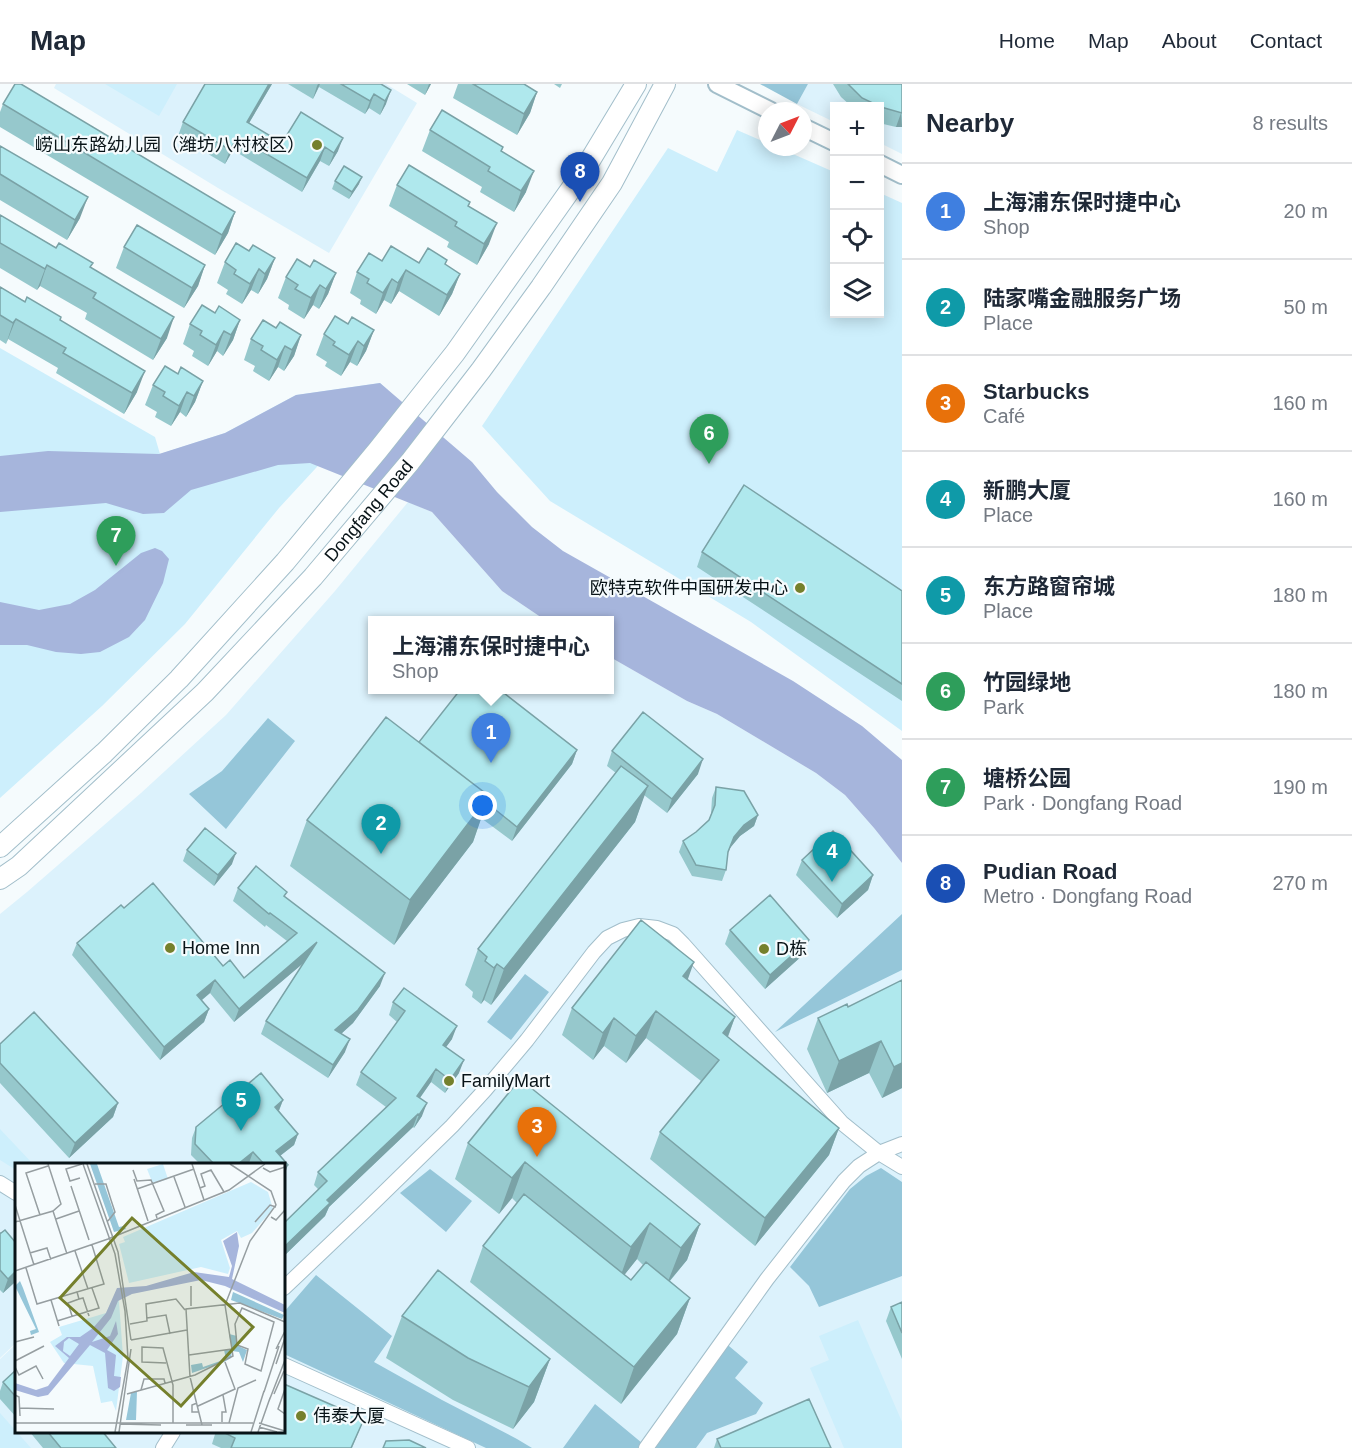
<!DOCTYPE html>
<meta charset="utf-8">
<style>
:root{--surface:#fff;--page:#f6f6f7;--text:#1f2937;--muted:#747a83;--line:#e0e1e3;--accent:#0f766e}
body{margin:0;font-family:Helvetica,"Noto Sans SC",sans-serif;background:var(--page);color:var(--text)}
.controls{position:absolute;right:18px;top:18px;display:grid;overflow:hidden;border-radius:0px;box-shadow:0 3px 15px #0003}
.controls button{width:54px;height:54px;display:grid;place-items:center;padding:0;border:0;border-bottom:2px solid var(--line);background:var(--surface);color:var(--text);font:30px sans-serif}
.compass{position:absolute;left:758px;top:18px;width:54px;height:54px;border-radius:50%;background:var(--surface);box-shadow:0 3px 15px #0003;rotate:48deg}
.you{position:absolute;left:483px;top:722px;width:21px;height:21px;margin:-15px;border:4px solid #fff;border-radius:50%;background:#1a73e8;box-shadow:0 0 0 9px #1a73e833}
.badge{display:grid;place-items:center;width:39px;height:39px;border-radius:50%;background:var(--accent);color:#fff;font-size:20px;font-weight:700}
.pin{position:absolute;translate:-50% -50px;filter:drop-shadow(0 2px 3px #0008)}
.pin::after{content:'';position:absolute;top:32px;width:21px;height:18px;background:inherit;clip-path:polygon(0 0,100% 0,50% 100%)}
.popup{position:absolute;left:368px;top:532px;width:246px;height:78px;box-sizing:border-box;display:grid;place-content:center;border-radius:0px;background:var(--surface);filter:drop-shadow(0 2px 4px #0005);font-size:20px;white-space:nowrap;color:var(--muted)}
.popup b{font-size:22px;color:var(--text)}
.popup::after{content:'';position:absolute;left:50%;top:100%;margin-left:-12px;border:12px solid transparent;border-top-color:var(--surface)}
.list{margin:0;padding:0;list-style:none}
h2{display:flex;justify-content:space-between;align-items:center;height:78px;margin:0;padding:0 24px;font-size:26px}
h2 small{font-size:20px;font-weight:400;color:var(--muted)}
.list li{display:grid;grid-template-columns:39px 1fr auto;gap:18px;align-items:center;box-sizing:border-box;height:96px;padding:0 24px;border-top:2px solid var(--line)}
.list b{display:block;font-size:22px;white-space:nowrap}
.list p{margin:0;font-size:20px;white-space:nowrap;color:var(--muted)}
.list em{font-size:20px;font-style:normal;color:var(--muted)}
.icon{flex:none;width:33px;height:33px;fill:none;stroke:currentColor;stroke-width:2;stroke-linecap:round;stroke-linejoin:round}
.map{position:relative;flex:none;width:902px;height:1364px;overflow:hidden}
header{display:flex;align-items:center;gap:36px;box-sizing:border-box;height:84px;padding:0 30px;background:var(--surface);border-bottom:2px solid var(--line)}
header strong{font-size:28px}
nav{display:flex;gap:33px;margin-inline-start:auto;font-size:21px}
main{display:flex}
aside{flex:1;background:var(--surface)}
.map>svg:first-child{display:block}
</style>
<header>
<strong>Map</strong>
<nav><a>Home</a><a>Map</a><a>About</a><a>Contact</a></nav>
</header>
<main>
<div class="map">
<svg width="902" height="1364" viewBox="0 0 902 1364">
<rect width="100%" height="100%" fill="#f5fbfd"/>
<path fill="#dcf2fc" d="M56,0h330l31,19 -88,150 -111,-65 -164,-100z
M808,0h94v70l-22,-11v-37h-46v16l-37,-18z
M408,418l24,10 70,79 43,29h-173v70h238v-33l77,44 30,13 99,59 29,22 29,33 28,35v585h-902v-89l16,-15v88h268v-268h-268v179l-16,15v-444l27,-22 114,-99 85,-78 109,-124z"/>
<path fill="#cdeffc" d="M105,0h72l-18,32z
M737,46l30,13v4h10l57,25v142h46v-121l22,10v528l-151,-109 -201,-121 -68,-75 186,-278 49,24z
M0,264l155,89 5,17 65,-21 71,-38 84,-12 8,7 -109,118 -94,116 -83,82 -102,92z
M0,1045l33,35h-17v6l-16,-10z
M858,1236l44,102v26h-58l-34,-80 19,-8 -10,-24z
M0,1329l31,35h-31z"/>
<path fill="#95c6d9" d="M760,0h48l-11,20z
M268,634l27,23 -69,88 -37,-35 33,-23z
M902,830v56l-127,62z
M525,890l24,18 -38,48 -24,-18z
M881,1084l21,14v94l-83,31 -10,-21 -19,-19 60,-78 16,-13z
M430,1085l42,32 -26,31 -46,-39z
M316,1191l76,61 -18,26 68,38 75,39 15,9h-46l-202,-94v-42z
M723,1257l25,21 -13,16 28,25 -7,11 -49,19 -11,15h-50z
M595,1320l47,39 -4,5h-75z"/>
<path fill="#a6b5dc" d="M380,299l92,79 25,30 35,35 31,24 230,130 69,45 40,34v103l-28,-35 -29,-33 -29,-22 -99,-59 -30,-13 -77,-44v-37h-65l-43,-29 -70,-79 -122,-49 -32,2 -87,25 -27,23 -21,1 -37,-11 -106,9v-56l48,-5 111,3 66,-21 71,-38z
M155,464l7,3 7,8 -6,24 -18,37 -16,17 -29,15 -19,2 -25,-2 -29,-7h-27v-43l39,8 31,-6 25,-14 46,-37z"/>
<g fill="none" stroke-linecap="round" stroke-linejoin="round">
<defs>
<path id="minor" d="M0,1099l16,10
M284,1204l81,-77 87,-85 33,-36 42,-50 67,-88 13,-14 16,-8 16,-4 18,2 16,6 10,10 159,179 37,30 23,14
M284,1281l184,83
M163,1364l10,-16
M646,1364l121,-169 77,-98 15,-15 20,-13 23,-9"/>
<path id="tertiary" d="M717,0l54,27
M803,43l31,15
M880,80l22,11"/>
<g id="secondary">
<path d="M0,763l104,-94 75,-74 106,-117 93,-112 77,-97 128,-181 53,-88"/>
<path id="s1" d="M0,795l19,-13 186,-174 108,-115 97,-115 71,-92 60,-83 71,-104 53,-99"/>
</g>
</defs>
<use href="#minor" stroke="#a2beca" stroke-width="16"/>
<use href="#tertiary" stroke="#a2beca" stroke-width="20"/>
<use href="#secondary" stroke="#a2beca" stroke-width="22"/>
<use href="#minor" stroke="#fff" stroke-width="14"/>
<use href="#tertiary" stroke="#fff" stroke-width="16"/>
<use href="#secondary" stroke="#fff" stroke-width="20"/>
</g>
<path fill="#96c8cc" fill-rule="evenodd" d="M205,0h67l-23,39 33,20 19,-31 37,39 -9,15 -9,-5 -18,31 -69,-42 -8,14 -47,-28 5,-14z
M288,0h93l5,20 -6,11 -11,-7 -4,6 -46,-27 -6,12z
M407,0h24l-6,11z
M458,0h66l13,8 -7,21 -13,22 -64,-37z
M554,0h8l-2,4z
M833,0h69v43h-6l-17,-4v-17h-28l-10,-9z
M3,20l232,108 -7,21 -13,22 -215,-128v-15z
M430,46l73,17 -1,4 24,41 -12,20 -34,-20 2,-5 -60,-36z
M0,62l80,72 -13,22 -67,-40z
M335,97l24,3 -10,15 -17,-10z
M397,101l73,17 -1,4 20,38 -12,21 -30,-18 2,-5 -60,-36z
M0,131l91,53 76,70 -14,22 -68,-41 2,-6 -47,-27 -3,4 -37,-22z
M124,163l81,18 -7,21 -14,22 -68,-40z
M249,167l26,7 -8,21 -9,15 -7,-4 -9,14 -16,-10 2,-4 -11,-7 8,-21z
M447,176l-2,5 15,9 -8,20 -13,22 -40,-25 -8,13 -7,-4 -8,14 -16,-10 1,-4 -11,-7 7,-21 25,-11 37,2z
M310,183l26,6 -8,21 -9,15 -6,-4 -9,14 -16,-10 1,-4 -11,-7 8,-21z
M0,203l60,34 77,71 -13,22 -68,-41 2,-5 -50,-29 -2,5 -6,-4z
M215,229l25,7 -7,20 -10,16 -6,-5 -9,15 -16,-10 2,-5 -11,-7 7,-20z
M348,240l26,6 -8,21 -9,15 -7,-4 -9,14 -16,-10 2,-4 -11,-7 8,-21z
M276,244l25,7 -7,21 -10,15 -6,-4 -9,14 -16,-10 2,-5 -11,-6 7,-21z
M178,290l25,7 -8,21 -9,15 -6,-5 -9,14 -16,-9 2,-5 -12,-7 8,-20z
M702,468l200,39v110l-205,-134z
M419,658l158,8 -5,14 -60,77 -31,-23 -8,24 -79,103 -104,-79 17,-46z
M612,667l86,23 -31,39 -23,-18 -9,27 -144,183 -7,-5 -3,4 -9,-7 1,-5 -8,-7 13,-36 138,-176 -9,-7z
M716,703l42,28 -4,11 -14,10 -10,12 -3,5 -1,17 -4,11 -30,-5 -13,-24 4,-11 13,-9 13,-12 2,-6 1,-16z
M187,766l45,14 -18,22 -31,-25z
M802,776l71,15 -5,15 -31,28 -41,-43z
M238,804l48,9 94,89 -27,37 -12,11 4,18 -17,26 -67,-44 5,-13 38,-59 -70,60 -24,-29 -9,8 8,8 -5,13 -44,38 -88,-105 5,-12 47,-35 120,70 43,-37 -21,-16 -1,2 -32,-26z
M730,846l79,10 -5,14 -39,35 -40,-45z
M688,896l47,37 -7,20 111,91 -10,27 -74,91 -105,-87 10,-27 41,-51 -55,-43 -20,25 -22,-17 -11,14 -31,-25 10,-27z
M902,896v108l-20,10 -13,-25 -42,20 -20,-44 11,-31 30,-11z
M393,918l59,37 -6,8 13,26 -14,20 -14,-11 -11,16 2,18 -8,12 -1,-1 -84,80 -4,9 -41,40v-33l35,-33 -5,-5 4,-13 68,-65 -30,-22 5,-13 36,-50 -8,-7z
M0,960l118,59 -5,14 -44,41 -69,-75z
M283,1016l-4,11 19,23 -4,11 -14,11 4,8h-33l-2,-1 -2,1h-47l-9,-9 1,-17 4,-11z
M468,1059l232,81 -13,36 -17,21 20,17 -13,36 -56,70 -151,-122 13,-36 34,-43 -5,-5 -13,16 -44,-35zM637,1175l6,6 -12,15 -7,-5z
M0,1149l16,10v42l-2,-2 -11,10 -3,-3z
M902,1218v57l-16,-38 5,-14z
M402,1232l148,43 -16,43 -21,27 -60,-29 -67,-42z
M16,1286v47l-16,-18v-8l3,-9z
M364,1335l-12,29h-131l-9,-4 4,-13h68z
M29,1347h73l14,17h-73z
M717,1355l114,9h-117z"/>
<path fill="#7aa2a6" d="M269,0h3l-30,51 5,-13z
M318,0h2l-7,15 4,-13z
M429,0h2l-6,11z
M391,6l-5,14 -6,11 5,-14z
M537,8l-7,21 -13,22 7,-21z
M374,10l-5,14 -4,6 5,-13z
M901,29l1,14h-6z
M238,53l-5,13 -8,14 5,-14z
M343,54l-5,13 -9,15 5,-13z
M325,63l-5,14 -18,31 5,-14z
M534,87l-8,21 -12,20 7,-21z
M362,93l-3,7 -10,15 3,-7z
M88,113l-8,21 -13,22 8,-20z
M235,128l-7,21 -13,22 7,-20z
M497,139l-8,21 -12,21 7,-21z
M275,174l-8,21 -9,15 7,-20z
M47,181l-7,21 -3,4 8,-21z
M205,181l-7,21 -14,22 8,-20z
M259,185l-8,21 -9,14 8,-20z
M406,186l-7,21 -8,13 7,-21z
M336,189l-8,21 -9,15 7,-20z
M460,190l-8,20 -13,22 8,-21z
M392,195l-8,21 -8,14 7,-21z
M320,201l-7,20 -9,14 7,-21z
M174,233l-7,21 -14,22 8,-21z
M16,235l-10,25 7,-21z
M240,236l-7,20 -10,16 8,-21z
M374,246l-8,21 -9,15 7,-20z
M224,247l-7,20 -9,15 8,-21z
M301,251l-7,21 -10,15 8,-21z
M358,257l-8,21 -9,14 8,-21z
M285,262l-7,21 -9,14 8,-21z
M145,287l-8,21 -13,22 8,-21z
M203,297l-8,21 -9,15 8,-21z
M187,308l-7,20 -9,14 8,-20z
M577,666l-5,14 -60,77 5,-14z
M703,675l-5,15 -31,39 5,-14z
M648,702l-13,36 -144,183 13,-36z
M489,712l-16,46 -79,103 16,-45z
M758,731l-4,11 -14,10 -10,12 -6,15 10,-26 10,-12z
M236,769l-4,11 -18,22 4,-11z
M873,791l-5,15 -31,28 5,-14z
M809,856l-5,14 -39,35 5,-14z
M317,858l-4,13 -79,67 5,-13z
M694,878l-10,28 -1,-14z
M497,880l-13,36 -3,4 13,-36z
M385,889l-5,13 -27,37 -22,20 4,-13z
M215,896l-5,13 -18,15 5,-13z
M209,925l-5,13 -44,38 4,-13z
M656,927l-10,27 -20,25 10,-27z
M735,933l-10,27 -2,-11z
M614,934l-10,28 -11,14 10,-27z
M457,942l-5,13 -14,19 5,-13z
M350,955l-5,13 -17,26 5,-13z
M881,957l-12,32 -42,20 12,-32z
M464,976l-5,13 -14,20 5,-13z
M902,979v25l-20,10 12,-31z
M436,985l-5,13 -19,27 5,-13z
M283,1016l-4,10 -8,8 4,-11z
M118,1019l-5,14 -44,41 6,-15z
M427,1019l-5,13 -8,12 5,-13z
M418,1030l-5,13 -84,80 -4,9 -41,40v-9l43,-47z
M839,1044l-10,27 -74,91 10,-28z
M298,1050l-4,11 -22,17 4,-11z
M253,1068l-4,11 -2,1h-9z
M525,1078l-13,36 -13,16 13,-36z
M288,1081l-4,11v-8z
M650,1139l-13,36 -19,24 13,-36z
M700,1140l-13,36 -20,24 14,-36z
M16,1187v5l-2,7 -11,10 5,-14z
M690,1214l-13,36 -56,70 13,-37z
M550,1275l-16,43 -21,27 16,-42z"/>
<path fill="#afe8ed" stroke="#7aa2a6" stroke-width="1.5" d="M15,0h6l214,128 -13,23 -219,-131z
M205,0h64l-22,38 35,21 19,-31 42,26 -9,15 -9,-6 -18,31 -69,-41 -8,13 -47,-28z
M341,0h40l10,6 -6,11 -11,-7 -4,7z
M473,0h51l13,8 -13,22z
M848,0h54v29l-21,-6 -19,-9z
M442,26l61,37 -2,4 33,20 -13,20 -33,-20 2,-4 -60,-37z
M0,62l88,51 -13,23 -75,-46z
M409,81l61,37 -2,4 29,17 -13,21 -29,-18 2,-4 -60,-37z
M344,82l18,11 -10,15 -17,-11z
M0,131l56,33 3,-5 34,20 -3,4 84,50 -13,22 -68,-41 3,-5 -49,-28 -2,4 -45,-26z
M137,141l68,40 -13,23 -68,-41z
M236,159l13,8 4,-6 22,13 -10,16 -6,-5 -9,15 -16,-10 2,-4 -11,-8z
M391,162l28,17 9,-15 19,12 -2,4 15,10 -13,21 -41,-25 -8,13 -6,-4 -9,14 -16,-10 2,-4 -12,-7 12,-19 13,8z
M297,175l13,8 4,-7 22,13 -10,16 -6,-4 -9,13 -16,-9 3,-4 -12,-8z
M0,203l25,15 2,-5 34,20 -1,3 85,51 -13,22 -69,-40 3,-5 -50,-29 -3,4 -13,-8z
M202,221l13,8 4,-7 21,14 -9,15 -7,-4 -8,14 -16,-10 2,-4 -12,-7z
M335,232l13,8 4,-7 22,13 -10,16 -6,-5 -9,14 -16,-10 2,-3 -11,-8z
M263,236l13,8 4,-6 21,13 -9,15 -7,-4 -8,14 -16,-10 2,-4 -12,-7z
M165,282l13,8 3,-7 22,14 -9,15 -7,-4 -8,14 -16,-10 2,-4 -12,-7z
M744,401l158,106v93l-200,-132z
M460,606h40l77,60 -60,77 -30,-24 2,-7 -70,-54z
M643,628l60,47 -31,40 -60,-48z
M386,633l103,79 -79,104 -103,-80z
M621,682l27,20 -144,183 -7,-5 -3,4 -9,-7 2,-4 -9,-8z
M716,703l28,4 14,24 -14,10 -10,12 -6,15 -2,18 -30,-5 -13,-24 13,-9 13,-12 6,-15z
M205,744l31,25 -18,22 -31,-25z
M833,747l40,44 -31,29 -40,-44z
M256,782l31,26 -3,4 101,77 -27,37 -23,20 15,9 -17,26 -67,-44 51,-79 -78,67 -24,-29 -18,15 12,14 -45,38 -87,-104 44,-38 3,3 29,-25 70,83 7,-6 14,18 53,-45 -27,-20 -1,1 -31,-26z
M770,811l39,45 -39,35 -40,-45z
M641,836l53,42 -11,14 52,41 -12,16 116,95 -74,90 -105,-86 59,-72 -63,-49 -20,25 -22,-18 -11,15 -31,-25z
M902,896v83l-8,4 -13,-26 -42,20 -21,-43 29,-14 1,3z
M404,904l53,38 -14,19 21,15 -14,20 -14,-11 -19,27 10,7 -8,12 -1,-1 -91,86 3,3 -46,44v-24l43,-42 -9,-9 78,-74 -35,-26 44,-61 -12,-9z
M34,928l84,91 -43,40 -75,-80v-19z
M261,989l22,27 -8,7 23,27 -22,17 12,14 -4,3v-4h-20l-11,-12 -15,12h-24l-19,-20 1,-17z
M520,995l180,145 -19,24 -31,-25 -19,24 -106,-85 -13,16 -44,-35z
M524,1110l107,86 15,-18 44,36 -56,69 -151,-121z
M5,1146l11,13v28l-8,8 -8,-9v-37h1z
M438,1186l112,89 -21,28 -61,-29 -66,-42z
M902,1218v31l-11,-26z
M16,1286v27l-13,-15z
M284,1300l80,35 -13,29h-120l4,-10 -14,-7h63z
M809,1315l22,49h-110l-4,-9z
M47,1347h55l14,17h-55z
M409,1356l17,8h-43l3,-7z"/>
<g fill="#75802c" stroke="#f5fbfd" stroke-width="2">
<circle cx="317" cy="61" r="6"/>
<circle cx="800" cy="504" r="6"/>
<circle cx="170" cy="864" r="6"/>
<circle cx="764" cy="865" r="6"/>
<circle cx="449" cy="997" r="6"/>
<circle cx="301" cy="1332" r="6"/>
</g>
<g text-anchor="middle" stroke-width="4.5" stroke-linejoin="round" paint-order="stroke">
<g font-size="18" fill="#081317" stroke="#f5fbfd" text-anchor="start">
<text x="305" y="67" text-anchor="end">崂山东路幼儿园（潍坊八村校区）</text>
<text x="788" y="510" text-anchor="end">欧特克软件中国研发中心</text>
<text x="182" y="870">Home Inn</text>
<text x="776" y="871">D栋</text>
<text x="461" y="1003">FamilyMart</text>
<text x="313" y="1338">伟泰大厦</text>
</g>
<g font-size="18" fill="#081317" stroke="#f5fbfd">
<text dy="6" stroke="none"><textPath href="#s1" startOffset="522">Dongfang Road</textPath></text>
</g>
</g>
<g transform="translate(15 1079)">
<rect width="270" height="270" fill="#f5fbfd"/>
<path d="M148,1l5,15 -15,5 -6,-15zM236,19l17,10 5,17 -21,24 -11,5 -4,-7 -16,9 9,28 -2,6 -27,-7 -72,16 -10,-39 6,-2 -2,-5zM103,125l5,68 -7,55 -4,-10 -11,2 -8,-37 -29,-3 -14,-21 12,-7 -3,-8 47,-14z" fill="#cdeffc"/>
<path d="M75,1h7l22,63 5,-1 2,3 -12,3zM5,118l3,7 16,44 -8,3 -1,-4 6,-2 -21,-43zM218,129l51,23 -2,4 -51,-19zM214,171l8,2 -1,9 11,5 -4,12 -4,-10 -7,-1 -1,7 -7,4 -32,11 -1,-8 11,-2 1,4 23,-8 -2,-9 8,-1zM122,228l-1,29h-10l5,-27z" fill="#95c6d9"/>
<path d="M222,69l2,14 -7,33 53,26v8l-60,-27 -24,-6 -69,14 -14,7 -7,17 -19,24 18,-6 6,-15 2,13 -11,16 9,5 -2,21 7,1 -1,10 -6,4 -6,-3 -3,-35 -15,-8 -42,50 -10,2 -23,-7v-7l21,7 12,-4 21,-28 -14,-12 12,-9h13l13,-9 13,-15 11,-25 29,-2 48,-14 35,5 3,-11 -9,-25zM54,175l10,6 -9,12 -7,-5 1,-9z" fill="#a6b5dc" fill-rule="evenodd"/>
<path fill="none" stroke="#969ea1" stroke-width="1.5" d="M68,1l32,90 10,57 3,48 -13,73M72,1l31,88 13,88M177,1l12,36M248,5l7,4 15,-5M118,7l4,11 14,-1 13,31 -8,4 1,3M159,14l11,30M65,15l-10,3 -4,-12 16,-5M119,16l14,42M80,21h11l5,16 4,12 -7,9M56,23l18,54M185,25l5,-2 -4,-12 10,-4 13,22M122,26l57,-20M0,42l19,60M38,48l14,43M25,52l-14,-42 22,-7M256,54l5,3 9,-10M41,56l23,-8M0,59l38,-11 8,-7 -13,-40M240,59l15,-17 6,2M60,88l13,38M15,90l17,-5 4,12M11,105l11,36 40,-12M0,108l93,-32 121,-49 36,-26M36,137l8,26M176,143v-20M227,145l32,14 -13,49 -16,-7 3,-15 -11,-4 -2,-21zM57,153l-4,-13 11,-4M74,153l-6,-18 -4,1 -2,-7 27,-8 -12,-39M132,155l19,-3 4,19M42,158l42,-13 -7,-20M115,161l17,-3 -1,-17 30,-5 9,11M116,177l56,-10M0,179l19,-5M261,186l9,-18M174,192l43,-6M0,198l29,-15M151,200l-24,-1v-15l21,1 10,37v38M261,201l9,-26M0,204l4,8 17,-9 7,13M270,226l-7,20 7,5M126,227l3,-11h20l1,4M249,229l15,-46M112,231l68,-19 38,-19 -8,-51 25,-64 26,-36 -5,-14 -41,-27M259,231l10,-23M0,232l4,2 1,19M254,238l16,-41M182,240l-5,2v7h7M183,243l37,-17 -10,-27M4,245l35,1M207,259v-10h4l-3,-17M0,260h238M214,260l9,-35 18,-8M244,260l26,8M105,261l41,1M171,262h26M187,262l-12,-48 -4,-68 54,-6 45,19M244,264l18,5M104,269l12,-83M236,269l13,-41M243,269l12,-34"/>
<path fill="#75802c" fill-opacity="0.15" stroke="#75802c" stroke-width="3" d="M117,55l121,109 -72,79 -121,-108z"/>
<rect width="270" height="270" fill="none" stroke="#081317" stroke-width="3"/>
</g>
</svg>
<div class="controls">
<button>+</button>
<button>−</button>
<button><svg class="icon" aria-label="locate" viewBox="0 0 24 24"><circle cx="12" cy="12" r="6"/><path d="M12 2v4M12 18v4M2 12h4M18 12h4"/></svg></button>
<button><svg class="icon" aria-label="layers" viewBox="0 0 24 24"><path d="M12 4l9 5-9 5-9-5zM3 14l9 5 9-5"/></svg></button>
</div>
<svg class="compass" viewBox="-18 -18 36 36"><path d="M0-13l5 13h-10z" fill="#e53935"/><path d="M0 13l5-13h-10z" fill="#747a83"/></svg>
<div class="you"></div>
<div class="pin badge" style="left:491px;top:679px;background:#3f7fe0">1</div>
<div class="popup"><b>上海浦东保时捷中心</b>Shop</div>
<div class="pin badge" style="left:381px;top:770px;background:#0f9aa8">2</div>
<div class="pin badge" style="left:537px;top:1073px;background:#e8710a">3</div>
<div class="pin badge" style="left:832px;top:798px;background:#0f9aa8">4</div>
<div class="pin badge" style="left:241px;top:1047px;background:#0f9aa8">5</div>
<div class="pin badge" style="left:709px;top:380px;background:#2e9e5b">6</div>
<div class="pin badge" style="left:116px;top:482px;background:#2e9e5b">7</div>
<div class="pin badge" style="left:580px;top:118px;background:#1a4fb4">8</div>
</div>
<aside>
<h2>Nearby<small>8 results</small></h2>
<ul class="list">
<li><span class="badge" style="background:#3f7fe0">1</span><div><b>上海浦东保时捷中心</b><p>Shop</p></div><em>20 m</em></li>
<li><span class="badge" style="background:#0f9aa8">2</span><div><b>陆家嘴金融服务广场</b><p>Place</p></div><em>50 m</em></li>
<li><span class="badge" style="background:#e8710a">3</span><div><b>Starbucks</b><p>Café</p></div><em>160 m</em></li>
<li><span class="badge" style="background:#0f9aa8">4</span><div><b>新鹏大厦</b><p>Place</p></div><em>160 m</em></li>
<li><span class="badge" style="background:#0f9aa8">5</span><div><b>东方路窗帘城</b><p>Place</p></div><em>180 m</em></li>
<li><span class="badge" style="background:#2e9e5b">6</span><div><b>竹园绿地</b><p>Park</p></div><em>180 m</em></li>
<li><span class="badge" style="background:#2e9e5b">7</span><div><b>塘桥公园</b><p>Park · Dongfang Road</p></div><em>190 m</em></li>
<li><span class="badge" style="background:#1a4fb4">8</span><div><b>Pudian Road</b><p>Metro · Dongfang Road</p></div><em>270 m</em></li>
</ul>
</aside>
</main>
